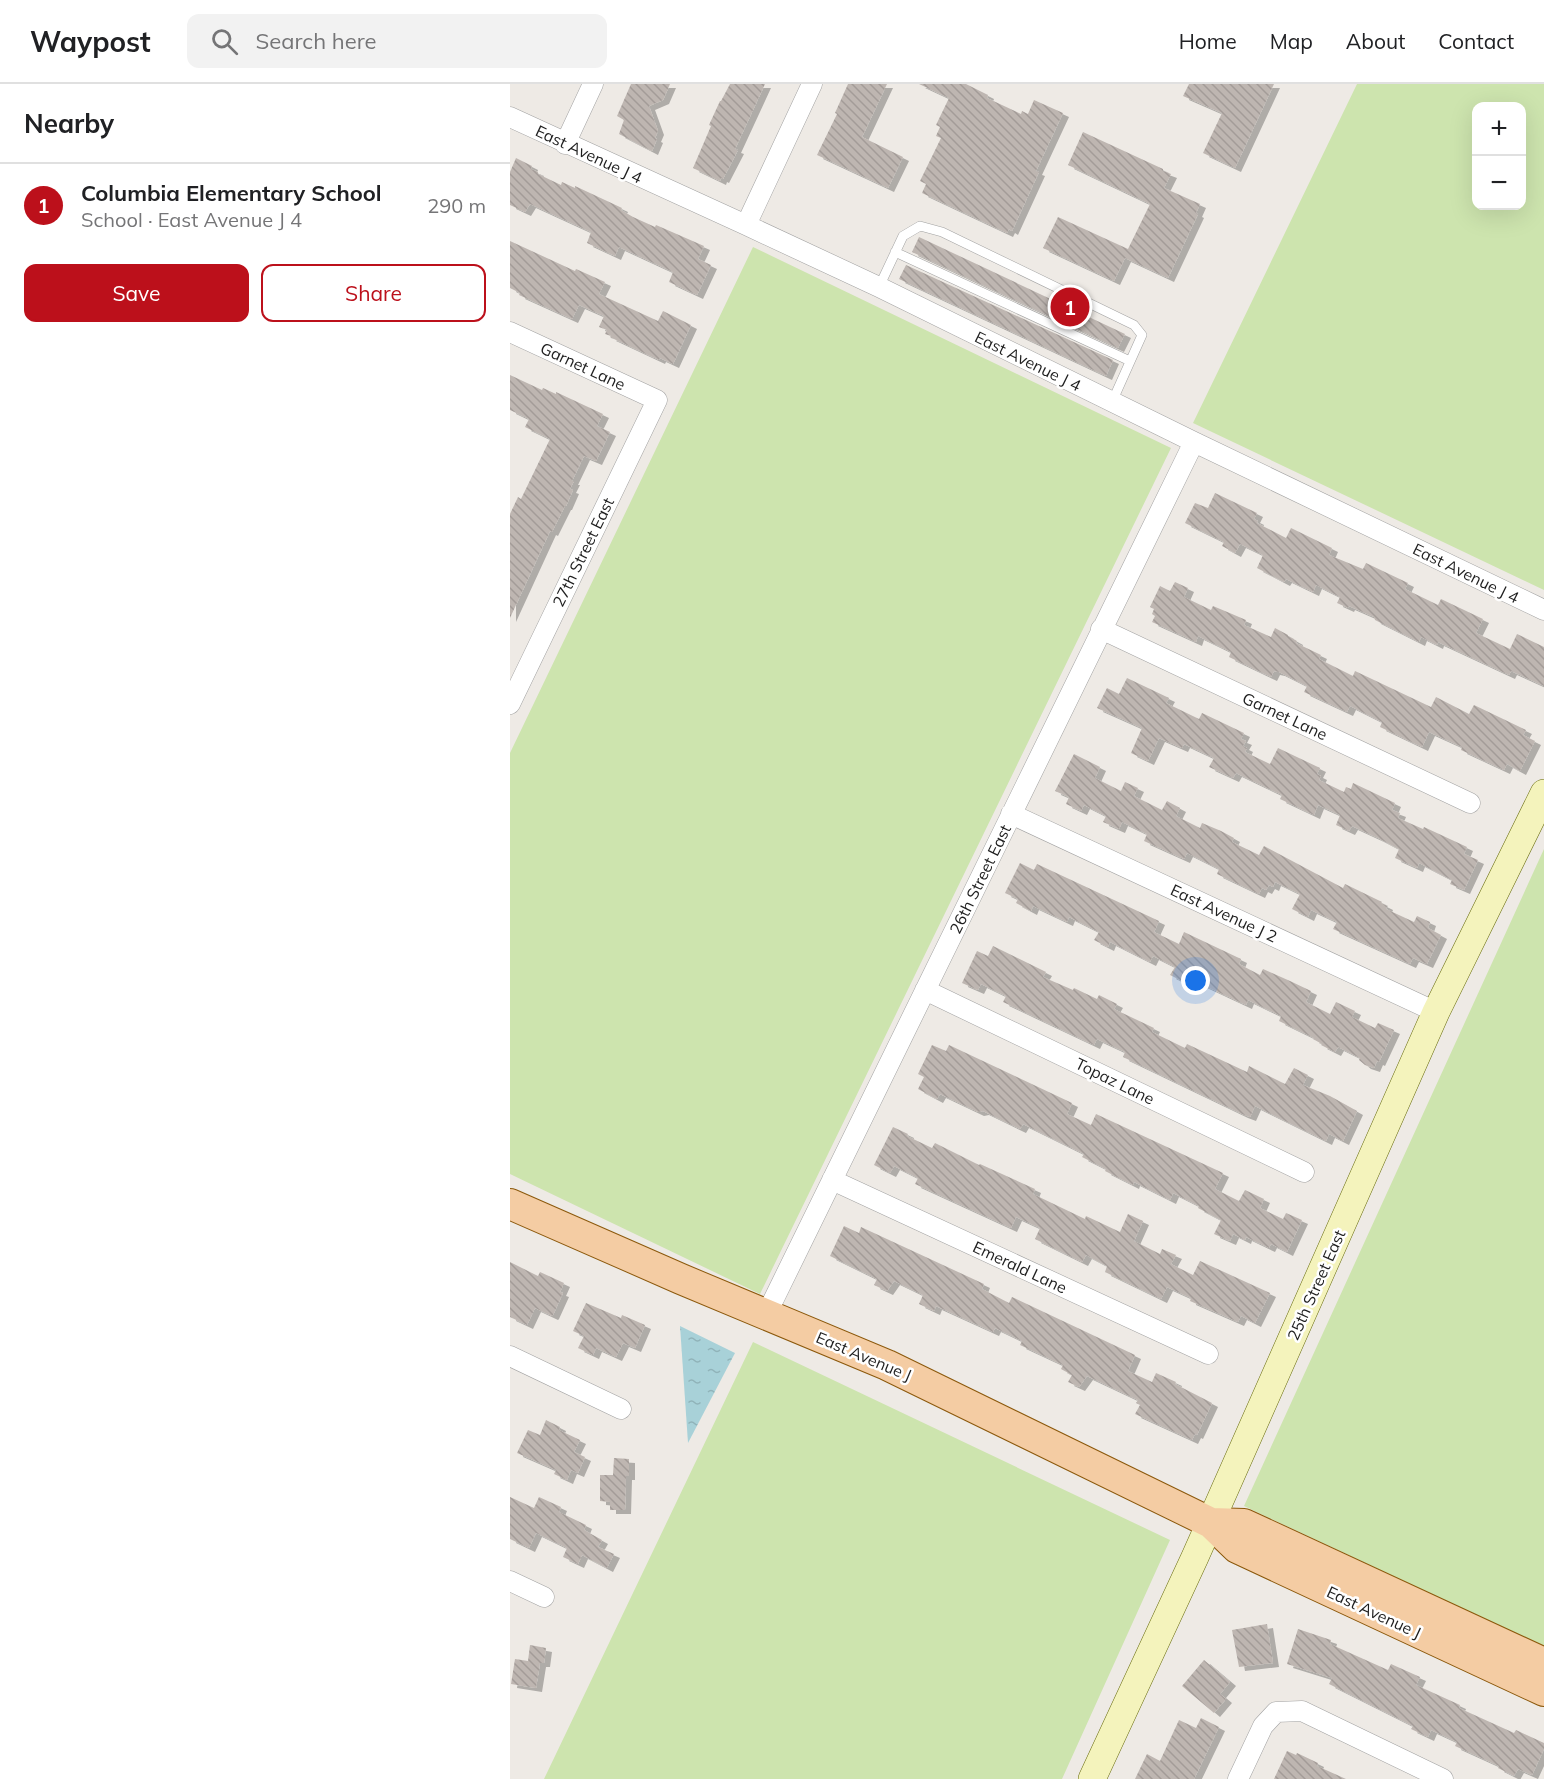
<!DOCTYPE html>
<meta charset="utf-8">
<style>
:root{--surface:#fff;--page:#f2f2f2;--text:#202124;--muted:#757577;--line:#e0e0e0;--accent:#bc101b}
body{margin:0;font-family:Mulish,sans-serif;background:var(--page);color:var(--text)}
.controls{position:absolute;right:18px;top:18px;display:grid;overflow:hidden;border-radius:12px;box-shadow:0 6px 24px #0002}
.controls button{width:54px;height:54px;display:grid;place-items:center;padding:0;border:0;border-bottom:2px solid var(--line);background:var(--surface);color:var(--text);font:30px sans-serif}
.you{position:absolute;left:686px;top:897px;width:21px;height:21px;margin:-15px;border:4px solid #fff;border-radius:50%;background:#1a73e8;box-shadow:0 0 0 9px #1a73e833}
.badge{display:grid;place-items:center;width:39px;height:39px;border-radius:50%;background:var(--accent);color:#fff;font-size:20px;font-weight:700}
.pin{position:absolute;translate:-50% -50%;border:3px solid #fff;box-shadow:0 2px 6px #0006}
.list{margin:0;padding:0;list-style:none}
h2{display:flex;justify-content:space-between;align-items:center;height:78px;margin:0;padding:0 24px;font-size:26px}
h2 small{font-size:20px;font-weight:400;color:var(--muted)}
.list li{display:grid;grid-template-columns:39px 1fr auto;gap:18px;align-items:center;box-sizing:border-box;height:84px;padding:0 24px;border-top:2px solid var(--line)}
.list b{display:block;font-size:22px;white-space:nowrap}
.list p{margin:0;font-size:20px;white-space:nowrap;color:var(--muted)}
.list em{font-size:20px;font-style:normal;color:var(--muted)}
.actions{display:flex;gap:12px;padding:18px 24px}
.actions a{flex:1;padding:14px 0;border:2px solid var(--accent);border-radius:12px;text-align:center;font-size:21px;color:var(--accent)}
.actions .main{background:var(--accent);color:#fff}
.icon{flex:none;width:33px;height:33px;fill:none;stroke:currentColor;stroke-width:2;stroke-linecap:round;stroke-linejoin:round}
.map{position:relative;flex:none;width:1034px;height:1695px;overflow:hidden}
header{display:flex;align-items:center;gap:36px;box-sizing:border-box;height:84px;padding:0 30px;background:var(--surface);border-bottom:2px solid var(--line)}
header strong{font-size:28px}
nav{display:flex;gap:33px;margin-inline-start:auto;font-size:21px}
.search{width:420px;height:54px;background:var(--page);display:flex;align-items:center;gap:15px;box-sizing:border-box;padding:0 21px;border-radius:12px;color:var(--muted);font-size:22px}
main{display:flex}
aside{flex:1;background:var(--surface)}
.map>svg:first-child{display:block}
</style>
<header>
<strong>Waypost</strong>
<div class="search"><svg class="icon" aria-label="search" viewBox="0 0 24 24"><circle cx="10" cy="10" r="6"/><path d="M15 15l6 6"/></svg>Search here</div>
<nav><a>Home</a><a>Map</a><a>About</a><a>Contact</a></nav>
</header>
<main>
<aside>
<h2>Nearby<small></small></h2>
<ul class="list">
<li><span class="badge">1</span><div><b>Columbia Elementary School</b><p>School · East Avenue J 4</p></div><em>290 m</em></li>
</ul>
<div class="actions"><a class="main">Save</a><a>Share</a></div>
</aside>
<div class="map">
<svg width="1034" height="1695" viewBox="0 0 1034 1695">
<defs>
<pattern id="water-ripples" width="26" height="14" patternUnits="userSpaceOnUse" patternTransform="scale(1.5)"><rect width="26" height="14" fill="#a8d1d8"/><path d="M2 4q2-2 4 0t4 0M15 11q2-2 4 0t4 0" fill="none" stroke="#90b3b9"/></pattern>
<pattern id="building-back-hatch" width="6" height="6" patternUnits="userSpaceOnUse" patternTransform="scale(1.5)"><rect width="6" height="6" fill="#beb6b1"/><path d="M-1 5l2 2M0 0l6 6M5-1l2 2" fill="none" stroke="#a39c98"/></pattern>
<filter id="shadow"><feDropShadow dx="6" dy="4" stdDeviation="0" flood-color="#0004"/></filter>
</defs>
<rect width="100%" height="100%" fill="#eeeae5"/>
<path fill="#cde4ae" fill-rule="evenodd" d="M847,0h187v506l-351,-167zM966,22h45v100h-45z
M243,163l418,201 -411,846 -250,-120v-421z
M1034,765v798l-300,-141z
M243,1258l417,198 -108,239h-518z"/>
<path fill="url(#water-ripples)" d="M170,1242l55,27 -47,90z"/>
<path fill="url(#building-back-hatch)" filter="url(#shadow)" d="M121,0h39l-7,16 -14,6 9,25 -3,7 2,1 -5,12 -33,-17 5,-14 -7,-4z
M220,0h35l-30,65 3,1 -15,29 -2,-1 -1,3 -27,-13 18,-42 -2,-1 11,-24h1z
M338,0h39l-25,53 41,20 -15,31 -71,-33 20,-41 -2,-1z
M409,0h47l22,11 -1,3 34,16 1,-3 6,3 6,-14 29,13 -27,58 3,1 -27,59 -3,-2 -2,4 -85,-40 4,-9 -6,-3 21,-43 -5,-2 4,-9 -4,-2 13,-27z
M679,0h85l-39,84 -32,-15 19,-40 -39,-17z
M573,48l80,37v2l8,3 -7,14 36,16 -4,9 2,1 -30,64 -43,-20 -11,23 -71,-33 15,-31 70,32 22,-45 -82,-39z
M6,74l16,8 -1,3 7,3v2l23,11 1,-3 13,6v-2l47,22 -1,2 12,7 22,10 1,-2 48,21 -6,13 13,6 -14,30 -28,-13 4,-10 -54,-25 -4,9 -28,-13 4,-11 -61,-28 -5,8 -15,-7v-33z
M409,153l206,97 -7,14 -206,-96z
M0,157l65,30 1,-2 29,13 -6,12 59,27 5,-10 28,14 -18,39 -13,-6 -1,2 -49,-23 1,-1 -6,-2 2,-4 -8,-3 5,-11 -25,-11 -7,14 -53,-24 1,-2 -10,-5z
M396,181l207,95 -7,16 -207,-97z
M0,291l32,15 1,-2 13,6v-2l47,22 -6,12 13,6 -14,29 -12,-5 -12,25h2l-4,8 3,1 -7,16h-1l-13,26 -2,-1 -40,87v-104l8,-17 3,2 29,-60 -25,-12 4,-8 -19,-9z
M705,409l42,20 -3,6 4,2 -1,2 29,15 5,-10 41,20 -3,7 34,14 3,-6 42,20 -3,6 33,16 3,-6 42,20 -7,14 34,16 7,-15 27,13v39l-33,-15 -2,4 -71,-33 -1,3 -16,-8 -2,5 -44,-22 -1,-3 -25,-11 -1,2 -11,-5 3,-6 -24,-12 -3,7 -27,-13 -2,3 -27,-14 6,-13 -23,-11 -5,9 -13,-7 2,-4 -39,-19 10,-20 13,5z
M665,498l13,6 -4,9 27,13 2,-4 19,8 14,6 -2,5 27,12 4,-9 13,7v1l9,5 -1,2 25,12 -2,4 34,17 2,-5 76,36 5,-10 33,17 5,-9 52,25 -3,5 12,6 -15,30 -13,-7 -3,6 -43,-20 1,-3 -33,-15 -7,15 -42,-20 2,-5 -32,-16 -3,6 -43,-20 3,-6 -28,-14 -5,-1 -3,6 -42,-20 2,-5 -33,-16 -2,6 -44,-20 3,-6 -3,-2 2,-5 -4,-2 10,-21 10,5z
M617,594l42,20 -3,5 33,16 3,-6 42,20 -3,6 5,2 -3,5 4,2 -2,4 25,12 8,-16 42,20 -3,6 4,2 -2,4 25,12 2,-5 5,2 2,-6 42,20 -3,7 8,3 -2,5 25,11 1,-2 43,20 -3,7 14,6 -14,30 -14,-6 2,-4 -33,-17 -2,5 -22,-10 4,-9 -21,-11 -26,-12 -3,5 -13,-6 4,-10 -22,-10 -4,10 -34,-16 2,-4 -46,-22 -3,5 -24,-11 5,-9 -30,-14 -2,4 -23,-10 -11,23 -17,-8 11,-25 -45,-20 10,-20 12,6z
M564,670l26,13 -5,11 26,13 4,-9 13,6 -4,8 28,14 5,-9 13,7 -4,8 24,12 2,-5 19,8 13,7 -2,4 27,13 5,-9 79,42 2,-4 37,18 -1,1 6,3 -1,3 28,13 3,-6 13,6 -2,6 13,7 -14,29 -14,-6 -3,6 -77,-35 4,-7 -26,-12 -3,7 -16,-8 8,-15 -25,-12 -2,5 -4,-2 -3,5 -4,-2 -3,6 -42,-20 2,-5 -32,-16 -3,6 -40,-18 3,-7 -25,-12 -3,7 -16,-7 3,-6 -22,-11 -3,6 -15,-7 3,-7 -14,-6z
M510,779l14,7 3,-6 122,57 -5,11 25,12 5,-12 57,27 -2,5 21,11 3,-6 27,12 21,10 -5,11 24,12 6,-12 19,9 -3,6 23,11 3,-5 16,7 -15,32 -2,-1 -3,7 -9,-3 -6,-5 1,-2 -22,-11 -3,5 -14,-7 1,-1 -9,-5 1,-1 -35,-17 2,-5 -33,-16 -2,5 -60,-28 -2,5 -14,-7 5,-8 -22,-11 -3,6 -40,-20 -2,5 -14,-7 5,-8 -30,-15 -2,5 -34,-16 -2,5 -15,-8 2,-4 -13,-6z
M483,862l53,26 -3,5 30,13 1,-2 23,11 2,-4 18,9 -3,5 40,19 -2,4 33,16 2,-4 60,28 2,-6 36,18 9,-16 14,7 -5,10 27,11 27,15 -14,30 -14,-7 -3,7 -71,-35 -5,11 -8,-3 -119,-57 2,-5 -28,-13 -3,6 -91,-43 3,-6 -25,-12 -3,6 -16,-7 15,-32 11,5z
M422,961l14,6 3,-6 123,58 -5,11 24,11 5,-11 127,59 -8,16 24,12 6,-11 19,9 -4,9 23,11 3,-6 16,7 -15,32 -16,-8 -2,4 -23,-11 -1,3 -12,-6 -3,7 -16,-7 7,-14 -23,-12 1,-2 -26,-13 -3,7 -36,-18 -1,3 -28,-14 1,-2 -24,-12 2,-3 -61,-30 -3,5 -37,-18 -5,1 -38,-18 -3,5 -19,-10 6,-12 -6,-3z
M383,1043l15,7 -1,2 25,12 3,-5 44,22 1,-1 55,25 -2,5 52,25 1,-3 34,16 8,-18 15,7 -9,20 26,13 2,-5 14,6 -5,9 22,11 7,-14 70,32 -15,30 -14,-7 -3,6 -48,-21 1,-3 -24,-11 -6,12 -56,-27 2,-6 -21,-11 -4,7 -47,-23 5,-11 -24,-11 -5,11 -96,-44 3,-6 -24,-12 -4,7 -16,-8z
M334,1142l15,7 2,-6 123,57 -2,5 27,14 3,-6 123,58 -7,16 24,11 4,-9 20,9 -1,2 37,19 -15,32 -2,-1 -3,6 -57,-26 5,-9 -4,-2 2,-3 -51,-24 -8,11 -11,-5 4,-7 -11,-6 2,-4 -43,-20 2,-4 -27,-13 -2,4 -57,-26 -2,5 -15,-7 4,-9 -29,-14 -7,10 -13,-6 3,-6 -47,-23z
M0,1178l28,14 2,-4 24,11 -4,9 3,1 -10,22 -1,1 -17,-8 -8,17 -17,-8z
M76,1219l35,15 1,-3 23,10 -10,23 -12,-5 -7,14 -20,-9 -3,7 -15,-7 6,-12 -11,-5z
M36,1336l14,7 -1,3 21,10 -6,12 11,5 -7,16 -7,-3 -4,10 -13,-6 2,-4 -39,-17 11,-23 12,5z
M104,1374l15,1v17h-3l-1,34h-15v-8l-10,-1v-26h13z
M0,1413l24,11 5,-11 22,10 -2,5 27,13 -2,5 18,10 -4,7 16,7 -7,14 -25,-13 -4,9 -15,-7 4,-9 -31,-15 -7,15 -19,-9z
M757,1540l6,39 -34,4 -7,-37z
M788,1545l33,11 -1,4 58,26 3,-6 29,13 -4,8 44,20 -1,3 55,25 2,-3 28,13v6l-12,26 -14,-6 -4,7 -16,-8 1,-2 -44,-20 2,-4 -26,-12 -3,7 -17,-8 2,-3 -84,-42 3,-6 -45,-14z
M20,1561l16,3 -2,15h-4l-4,25 -25,-4 4,-25 13,2z
M694,1576l26,22 -10,12 6,5 -12,14 -32,-27z
M691,1634l18,9 -25,52h-59l12,-25 13,7 19,-41 17,8z
M777,1667l9,4 1,-2 21,10 -1,3 29,13h-72z"/>
<g fill="none" stroke-linecap="round" stroke-linejoin="round">
<defs>
<path id="lane" d="M385,168l235,109
M369,203l24,-51 17,-10 22,6 192,93 8,10 -30,67"/>
<path id="street" d="M0,33l236,108 133,62 315,155 350,168
M55,60l28,-60
M236,141l66,-141
M0,248l147,68 -147,304
M591,545l369,174
M501,730l425,198
M415,906l379,182
M322,1096l376,174
M256,1231l428,-873
M0,1272l111,53
M0,1497l34,16
M728,1695l25,-53 13,-14 26,-1 141,68"/>
<path id="secondary" d="M582,1695l103,-222 241,-545 108,-219"/>
<path id="primary" d="M0,1120l171,75 206,86 324,158 26,25 307,143
M701,1439l33,1 300,139"/>
</defs>
<use href="#lane" stroke="#a2a2a2" stroke-width="10"/>
<use href="#street" stroke="#a2a2a2" stroke-width="21"/>
<use href="#secondary" stroke="#686c0d" stroke-width="28"/>
<use href="#primary" stroke="#8c590c" stroke-width="32"/>
<use href="#lane" stroke="#fff" stroke-width="9"/>
<use href="#street" stroke="#fff" stroke-width="20"/>
<use href="#secondary" stroke="#f4f3bc" stroke-width="27"/>
<use href="#primary" stroke="#f4cca3" stroke-width="30"/>
</g>
<g text-anchor="middle" stroke-width="5" stroke-linejoin="round" paint-order="stroke">
<g font-size="16" fill="#1e1e1e" stroke="#fff">
<text transform="translate(79 70) rotate(25)" y="6">East Avenue J 4</text>
<text transform="translate(518 277) rotate(26)" y="6">East Avenue J 4</text>
<text transform="translate(73 282) rotate(25)" y="6">Garnet Lane</text>
<text transform="translate(73 468) rotate(-64)" y="6">27th Street East</text>
<text transform="translate(956 489) rotate(26)" y="6">East Avenue J 4</text>
<text transform="translate(775 632) rotate(25)" y="6">Garnet Lane</text>
<text transform="translate(470 795) rotate(-64)" y="6">26th Street East</text>
<text transform="translate(714 829) rotate(25)" y="6">East Avenue J 2</text>
<text transform="translate(605 997) rotate(26)" y="6">Topaz Lane</text>
<text transform="translate(510 1183) rotate(25)" y="6">Emerald Lane</text>
<text transform="translate(806 1201) rotate(-66)" y="6">25th Street East</text>
<text transform="translate(354 1272) rotate(23)" y="6">East Avenue J</text>
<text transform="translate(864 1528) rotate(25)" y="6">East Avenue J</text>
</g>
</g>
</svg>
<div class="controls">
<button>+</button>
<button>−</button>
</div>
<div class="you"></div>
<div class="pin badge" style="left:560px;top:223px">1</div>
</div>
</main>
